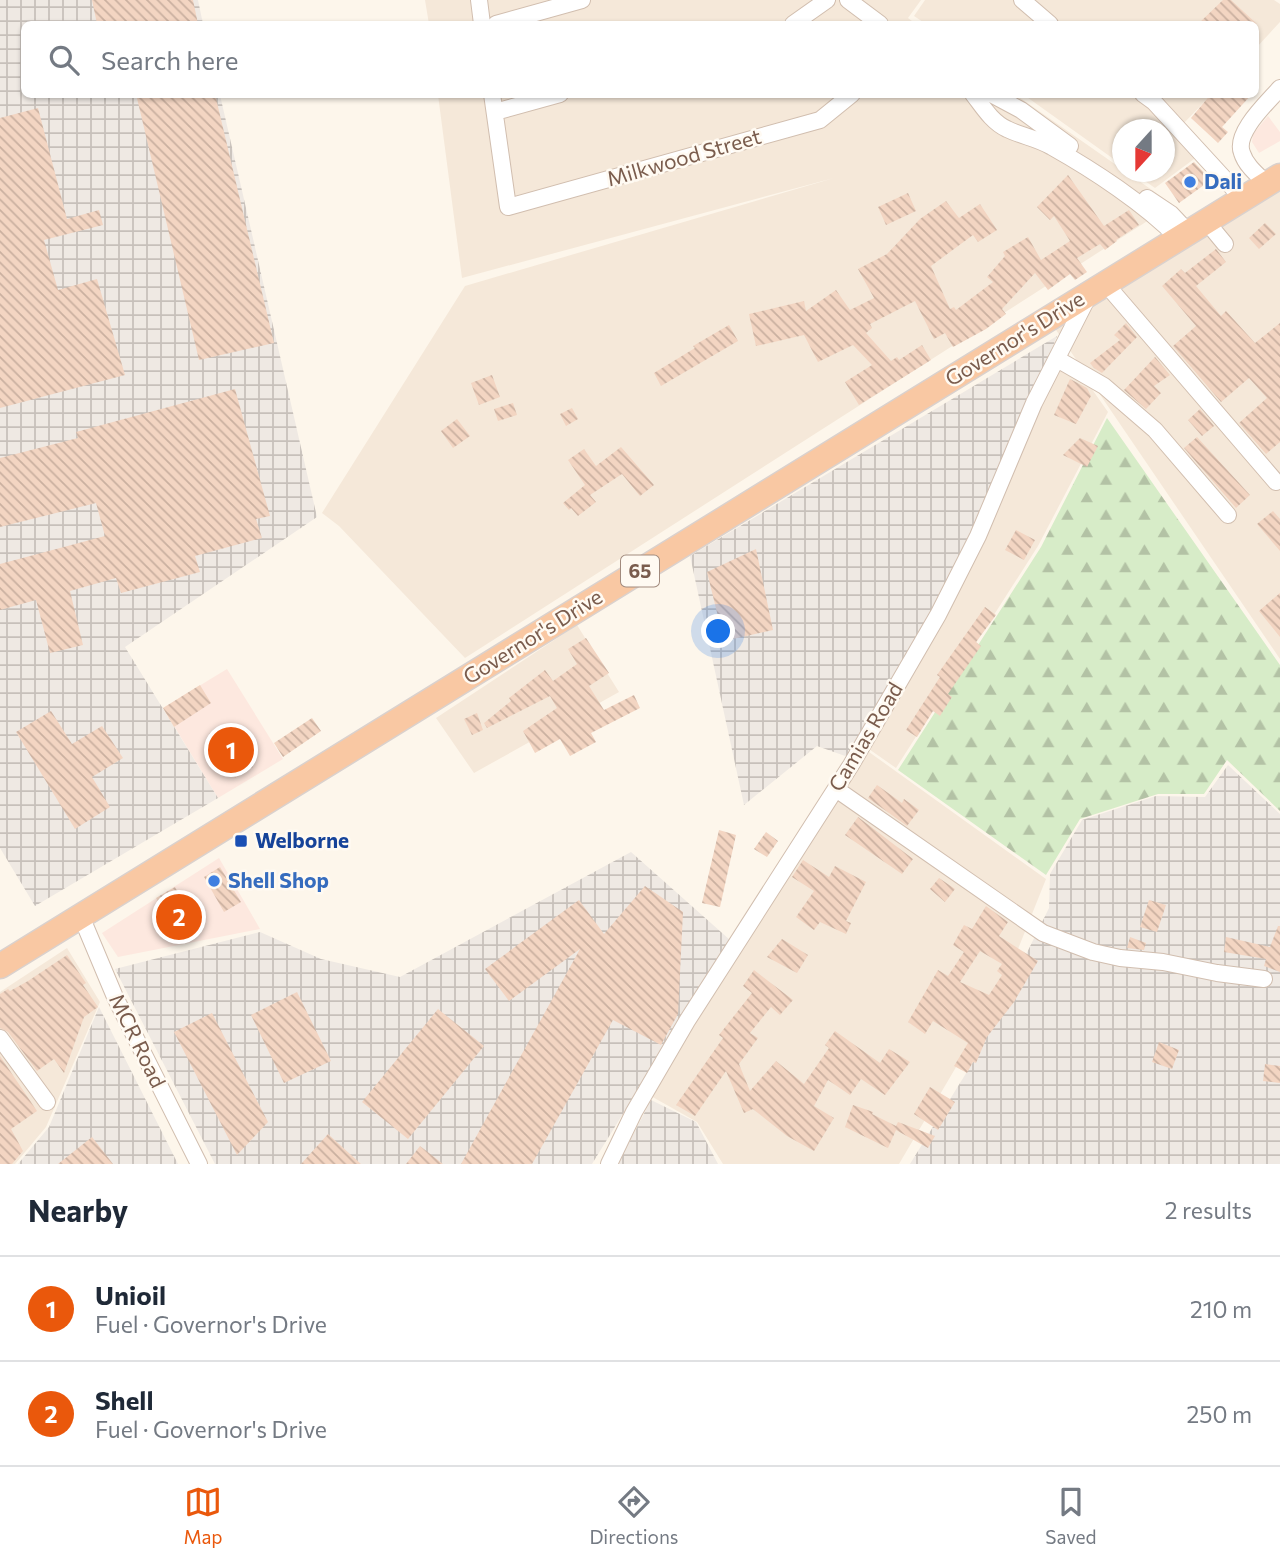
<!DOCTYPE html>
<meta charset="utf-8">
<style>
:root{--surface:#fff;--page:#f6f6f7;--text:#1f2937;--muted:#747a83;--line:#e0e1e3;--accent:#ea580c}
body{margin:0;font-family:Commissioner,sans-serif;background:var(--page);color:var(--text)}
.compass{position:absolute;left:1112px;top:119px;width:63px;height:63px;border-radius:50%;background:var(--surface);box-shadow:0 2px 5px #0004;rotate:201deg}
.you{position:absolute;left:719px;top:632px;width:24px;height:24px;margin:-18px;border:5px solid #fff;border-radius:50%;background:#1a73e8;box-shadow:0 0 0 10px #1a73e833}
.badge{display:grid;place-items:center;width:46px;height:46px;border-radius:50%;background:var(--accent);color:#fff;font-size:23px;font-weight:700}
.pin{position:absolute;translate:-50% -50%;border:4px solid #fff;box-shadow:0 2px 7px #0006}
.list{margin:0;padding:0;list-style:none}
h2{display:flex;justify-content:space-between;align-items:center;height:91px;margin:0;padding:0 28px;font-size:30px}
h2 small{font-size:23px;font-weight:400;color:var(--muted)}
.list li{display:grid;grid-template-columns:46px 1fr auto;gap:21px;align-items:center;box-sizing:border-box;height:105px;padding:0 28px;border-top:2px solid var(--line)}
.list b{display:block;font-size:26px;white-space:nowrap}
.list p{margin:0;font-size:23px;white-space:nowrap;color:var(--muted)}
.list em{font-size:23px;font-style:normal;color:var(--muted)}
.icon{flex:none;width:38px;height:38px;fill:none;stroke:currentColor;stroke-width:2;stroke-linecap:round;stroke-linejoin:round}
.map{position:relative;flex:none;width:1280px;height:1164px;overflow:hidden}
.search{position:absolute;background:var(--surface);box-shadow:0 2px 5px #0004;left:21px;right:21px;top:21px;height:77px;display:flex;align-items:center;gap:18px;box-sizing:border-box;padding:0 24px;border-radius:10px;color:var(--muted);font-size:26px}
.sheet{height:301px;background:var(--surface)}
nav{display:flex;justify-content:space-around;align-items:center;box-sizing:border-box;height:98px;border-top:2px solid var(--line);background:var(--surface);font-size:19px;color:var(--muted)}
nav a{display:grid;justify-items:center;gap:4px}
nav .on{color:var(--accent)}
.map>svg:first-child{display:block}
</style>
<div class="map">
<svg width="1280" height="1164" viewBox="0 0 1280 1164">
<defs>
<pattern id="industrial-grid" width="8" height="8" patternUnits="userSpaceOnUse" patternTransform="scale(1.75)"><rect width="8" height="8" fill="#efe9e3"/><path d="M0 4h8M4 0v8" fill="none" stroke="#c7c0ba"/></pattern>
<pattern id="forest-firs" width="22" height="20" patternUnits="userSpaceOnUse" patternTransform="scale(1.75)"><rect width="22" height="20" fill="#d7ecc8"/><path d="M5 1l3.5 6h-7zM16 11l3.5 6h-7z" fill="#b3c2a5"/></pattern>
<pattern id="building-back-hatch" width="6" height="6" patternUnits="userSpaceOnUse" patternTransform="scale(1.75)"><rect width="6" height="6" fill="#f3d5c2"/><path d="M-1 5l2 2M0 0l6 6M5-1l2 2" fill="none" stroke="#cab0a0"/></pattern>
</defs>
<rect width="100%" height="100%" fill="#fdf6eb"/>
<path fill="#f5e8d9" d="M425,0h496l-13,18 8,6h-487z
M925,0h92l29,24h-120l-12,-8z
M1025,0h249l6,4v18l-24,26v-24h-199z
M438,95h578l156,109 -20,15 -52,-34 49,35 -684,438 -126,-132 -17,-13 143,-227 369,-108 -372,100z
M1024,95h113l61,61 -43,32 -23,-16h32v-42h-42v35z
M1148,95h63l-28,29z
M1280,191v468l-226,-332z
M1065,351l43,61 -70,134 -142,222 -30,-21 122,-218z
M577,625l42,67 -145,81 -38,-55z
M869,752l177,127 -44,110 -103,175h-176l-26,-42 -48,-27 118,-187z
M67,948l33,54 -54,125 -31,37h-13l-2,-4v-168z"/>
<path fill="#fde8df" d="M1268,116l12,16v9l-21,12 -7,-11 1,-8z
M227,669l56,90 -65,39 -55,-90z
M219,858l41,71 -142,28 -16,-24z"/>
<path fill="url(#industrial-grid)" d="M0,0h198l5,24h-179v70l196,1 97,422 -192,130 93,151 -183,108 -35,-58z
M1057,336l-80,195 -60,111 -69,115 -31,-11 -73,59 -54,-249z
M1228,765l52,49v350h-370l63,-102 76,-154 1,-34 32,-54 74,-24 49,1z
M631,852l99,88 -138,224h-377l-100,-195 145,-37 61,27 79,18z
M99,1007l79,157h-160l31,-37z
M651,1100l45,22 22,42h-100z"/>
<path fill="url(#forest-firs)" d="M1107,418l173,247v146l-53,-51 -23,34h-46l-78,25 -34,56 -148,-105 143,-223z"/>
<path fill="url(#building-back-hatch)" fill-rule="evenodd" d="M92,0h101l5,24h-101z
M1223,0h8l26,24h-59z
M136,94h79l59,249 -75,17z
M1211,94h41l-30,33 6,5 -10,11 -27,-25z
M38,108l29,111 32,-9 4,15 -59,15 14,50 39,-11 28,96 -125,33v-290z
M1194,162l17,18 -32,23 -14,-20z
M1068,175l36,51 25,-16 10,15 -23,15 1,1 -12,9 -5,-6 -23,14 10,14 -12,8 -5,-6 -22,16 -13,-17 -33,36 4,5 -20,15 -33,18 -8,-14 -11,6 -19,-38 -45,23 2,4 -6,5 25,28 6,-4 2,3 23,-15 9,15 -72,45 -14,-23 27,-17 -19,-20 -35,17 -14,-27 -48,11 -7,-32 55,-13 2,10 30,-21 14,20 24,-12 -16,-29 29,-15 33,-35 26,-18 13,17 21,-14 17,26 -19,12 -5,-7 -42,31 19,43 4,-2 2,3 37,-28 -6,-5 18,-21 -2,-4 25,-15 13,23 29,-19 -16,-25 -4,4 -13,-13z
M908,193l8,18 -30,14 -8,-18z
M1265,223l11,11 -17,15 -10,-11z
M1216,249l10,13 -30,24 25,30 5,-5 29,32 25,-20v119l-14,12 -27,-31 28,-25 -18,-20 -28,24 -48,-56 23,-20 -34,-40 19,-17 4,4z
M1126,323l11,14 -35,36 -8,-5 -4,-5 30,-23 -6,-5z
M729,325l9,16 -77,45 -7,-13 41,-25 -2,-2z
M1155,357l15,18 -16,11 7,7 -15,16 -22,-19z
M492,375l8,22 -21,8 -8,-22z
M1070,379l17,9 4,8 -15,28 -22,-9z
M235,389l35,127 -14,3 6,19 -67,18 5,16 -79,21 -5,-15 -46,13 13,54 -33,8 -14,-53 -36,10v-46l105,-28 -9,-33 -96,24v-69l78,-20 -2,-6z
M513,403l4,12 -19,6 -4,-12z
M572,408l6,11 -12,7 -6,-12z
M1200,409l14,17 -12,10 -14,-16z
M457,419l13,17 -17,12 -12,-17z
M1197,437l53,58 -14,13 -52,-60z
M1080,438l18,8 -11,21 -24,-12z
M621,447l33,38 -14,11 -18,-22 -32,21 6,7 -18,14 -7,-8 -2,2 -6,-7 22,-18 -17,-25 16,-11 12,17z
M1273,511l7,8v32l-23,-27z
M1016,530l19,10 -11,20 -19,-10z
M756,549l17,81 -49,11 -17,-69z
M1280,593v44l-21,-26z
M985,607l11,8 -20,27 5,4 -33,48 4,3 -12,19 -7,-5 -16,26 -11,-7 34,-53 -3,-2z
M586,638l23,35 -20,13 15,24 30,-15 6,13 -49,25 5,9 -26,14 -10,-17 -25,14 -12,-22 34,-23 -7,-12 -63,32 -3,-5 27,-22 -2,-3 36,-28 8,11 24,-17 -9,-15z
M200,685l11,18 -37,24 -11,-19z
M51,711l21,33 30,-18 21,32 -31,19 18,30 -35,22 -59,-97z
M477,713l6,17 -11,5 -8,-16z
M312,718l9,13 -38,26 -9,-14z
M226,723l27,44 -18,11 -26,-44z
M877,785l25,18 2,-4 15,11 -12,16 -39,-28z
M858,817l55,42 -11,15 -57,-39z
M719,830l17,5 -16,72 -18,-4z
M766,832l12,9 -11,16 -13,-8z
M803,860l26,17 6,-11 31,16 -20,39 5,2 -5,11 -26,-12 -6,8 -18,-13 18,-26 -22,-14z
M220,867l21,35 -17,10 -20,-35z
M939,878l16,11 -10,13 -15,-13z
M645,886l38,26 -5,102 -17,31 -48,-25 -81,144h-71l119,-215 -71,52 -24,-32 94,-69 25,34z
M175,887l25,45 -18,11 -26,-45z
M1149,900l17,5 -9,27 -17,-5z
M986,906l22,16 -9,14 39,25 -24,41 -27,35 -11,26 -3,-1 -6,11 -13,-7 14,-23 -35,-22 -8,13 -17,-12 30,-52 10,6 16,-24 -11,-7 11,-20 8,4zM980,951l22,13 -5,7 5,4 -13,20 -29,-13z
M1278,926h2v46l-16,-6 2,-7 -42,-7 2,-15 44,10z
M1130,937l16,6 -2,7 -17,-2z
M782,939l26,16 -11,18 -30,-16z
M67,955l19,28 -3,2 15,22 -14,10 -20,56 -10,-14 -17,12 -29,-39 -8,-4v-34l8,-5 2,2 18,-10z
M754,970l39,30 -13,15 -9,-8 -21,26 8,5 -19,26 11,27 26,-30 28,23 25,-36 -4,-3 10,-14 45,32 9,-14 21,13 -25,33 -24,-16 -11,16 -22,-15 -14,26 20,12 -20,33 -27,-15 -34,-27 -9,4 -18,-42 -31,45 -19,-11 47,-67 -4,-3 33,-42 -9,-7z
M297,992l34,69 -47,22 -33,-68z
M438,1009l46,37 -76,93 -46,-37z
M212,1013l56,109 -31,33 -63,-123z
M1159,1042l20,8 -7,19 -20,-7z
M0,1056l37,55 -26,18 12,22 -11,13h-12z
M1265,1064l15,2v17l-17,-2z
M930,1087l25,15 -17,28 -24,-16z
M853,1105l20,7 -1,2 24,12 2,-4 37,14 -7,12 -32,-18 -8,18 -43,-21z
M328,1134l33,30h-60z
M92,1137l21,27h-55z
M420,1146l23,18h-37z"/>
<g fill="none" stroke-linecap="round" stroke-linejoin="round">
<defs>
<path id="minor" d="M479,0l3,24
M848,0l32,24
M1022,0l28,24
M496,24l86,-24
M793,24l34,-24
M492,94l16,113 312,-87 32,-26
M973,94c10,13 19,28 34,35 14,7 30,9 45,18 41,23 93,57 126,91
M991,94l30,16 49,36
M1143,94l11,8 89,97
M495,112l65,-18
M1267,184c-9,-9 -21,-18 -25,-31 -8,-20 25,-50 38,-65
M1147,198l24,16 17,18
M1206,221l19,23
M1105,283l171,199
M1057,359l47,27 51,44 73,85
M836,789l207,144 50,19 27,6 43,4 54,11 47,6
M81,916l34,81 84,167
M0,1038l47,64
M609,1164l25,-52 53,-91 164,-256 87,-150 40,-79 56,-133 55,-108"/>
<path id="trunk" d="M0,966l1280,-790"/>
</defs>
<use href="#minor" stroke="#d1beaf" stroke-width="18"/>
<use href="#trunk" stroke="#dad1cd" stroke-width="27"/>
<use href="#minor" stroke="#fff" stroke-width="16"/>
<use href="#trunk" stroke="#f9c8a3" stroke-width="24"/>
</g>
<g fill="#3f7fe0" stroke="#fffaf2" stroke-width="2.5">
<circle cx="1190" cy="182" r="7"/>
<circle cx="214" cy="881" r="7"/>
</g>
<rect fill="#1a4fb4" stroke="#fffaf2" stroke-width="2.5" x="234" y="834" width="14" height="14" rx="3.5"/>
<g text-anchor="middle" stroke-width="5" stroke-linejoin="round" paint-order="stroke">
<rect fill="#fffaf2" stroke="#a28b7e" stroke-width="2" x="621" y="555.5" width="38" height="31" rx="5"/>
<g font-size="19" font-weight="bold" fill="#7a5c4d">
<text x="640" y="578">65</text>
</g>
<g font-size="21" fill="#7a5c4d" stroke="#fffaf2">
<text transform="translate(684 158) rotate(-16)" y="7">Milkwood Street</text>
<text transform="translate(1015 339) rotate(-32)" y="7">Governor's Drive</text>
<text transform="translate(533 637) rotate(-32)" y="7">Governor's Drive</text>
<text transform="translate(866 737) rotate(-59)" y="7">Camias Road</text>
<text transform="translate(137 1041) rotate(64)" y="7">MCR Road</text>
</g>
<g font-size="21" font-weight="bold" fill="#366cbe" stroke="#fffaf2" text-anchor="start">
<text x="1204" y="189">Dali</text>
<text x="228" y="888">Shell Shop</text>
</g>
<g font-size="21" font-weight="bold" fill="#164399" stroke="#fffaf2" text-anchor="start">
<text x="255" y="848">Welborne</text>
</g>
</g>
</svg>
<svg class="compass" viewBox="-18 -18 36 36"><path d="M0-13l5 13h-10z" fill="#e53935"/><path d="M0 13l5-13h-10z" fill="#747a83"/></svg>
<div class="you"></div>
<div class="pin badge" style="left:231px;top:750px">1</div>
<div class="pin badge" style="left:179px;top:917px">2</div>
<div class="search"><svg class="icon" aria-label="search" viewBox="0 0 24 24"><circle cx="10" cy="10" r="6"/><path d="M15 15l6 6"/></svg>Search here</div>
</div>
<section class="sheet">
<h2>Nearby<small>2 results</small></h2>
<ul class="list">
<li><span class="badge">1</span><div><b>Unioil</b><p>Fuel · Governor's Drive</p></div><em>210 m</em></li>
<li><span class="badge">2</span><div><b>Shell</b><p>Fuel · Governor's Drive</p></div><em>250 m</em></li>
</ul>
</section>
<nav>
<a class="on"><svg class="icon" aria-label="map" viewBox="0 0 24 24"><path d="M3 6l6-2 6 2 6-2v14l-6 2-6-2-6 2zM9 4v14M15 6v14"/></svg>Map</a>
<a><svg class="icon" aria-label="directions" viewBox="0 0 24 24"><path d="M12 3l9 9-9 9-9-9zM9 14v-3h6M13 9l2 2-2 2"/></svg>Directions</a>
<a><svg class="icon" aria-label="saved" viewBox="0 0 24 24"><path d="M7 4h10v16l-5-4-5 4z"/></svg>Saved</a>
</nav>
